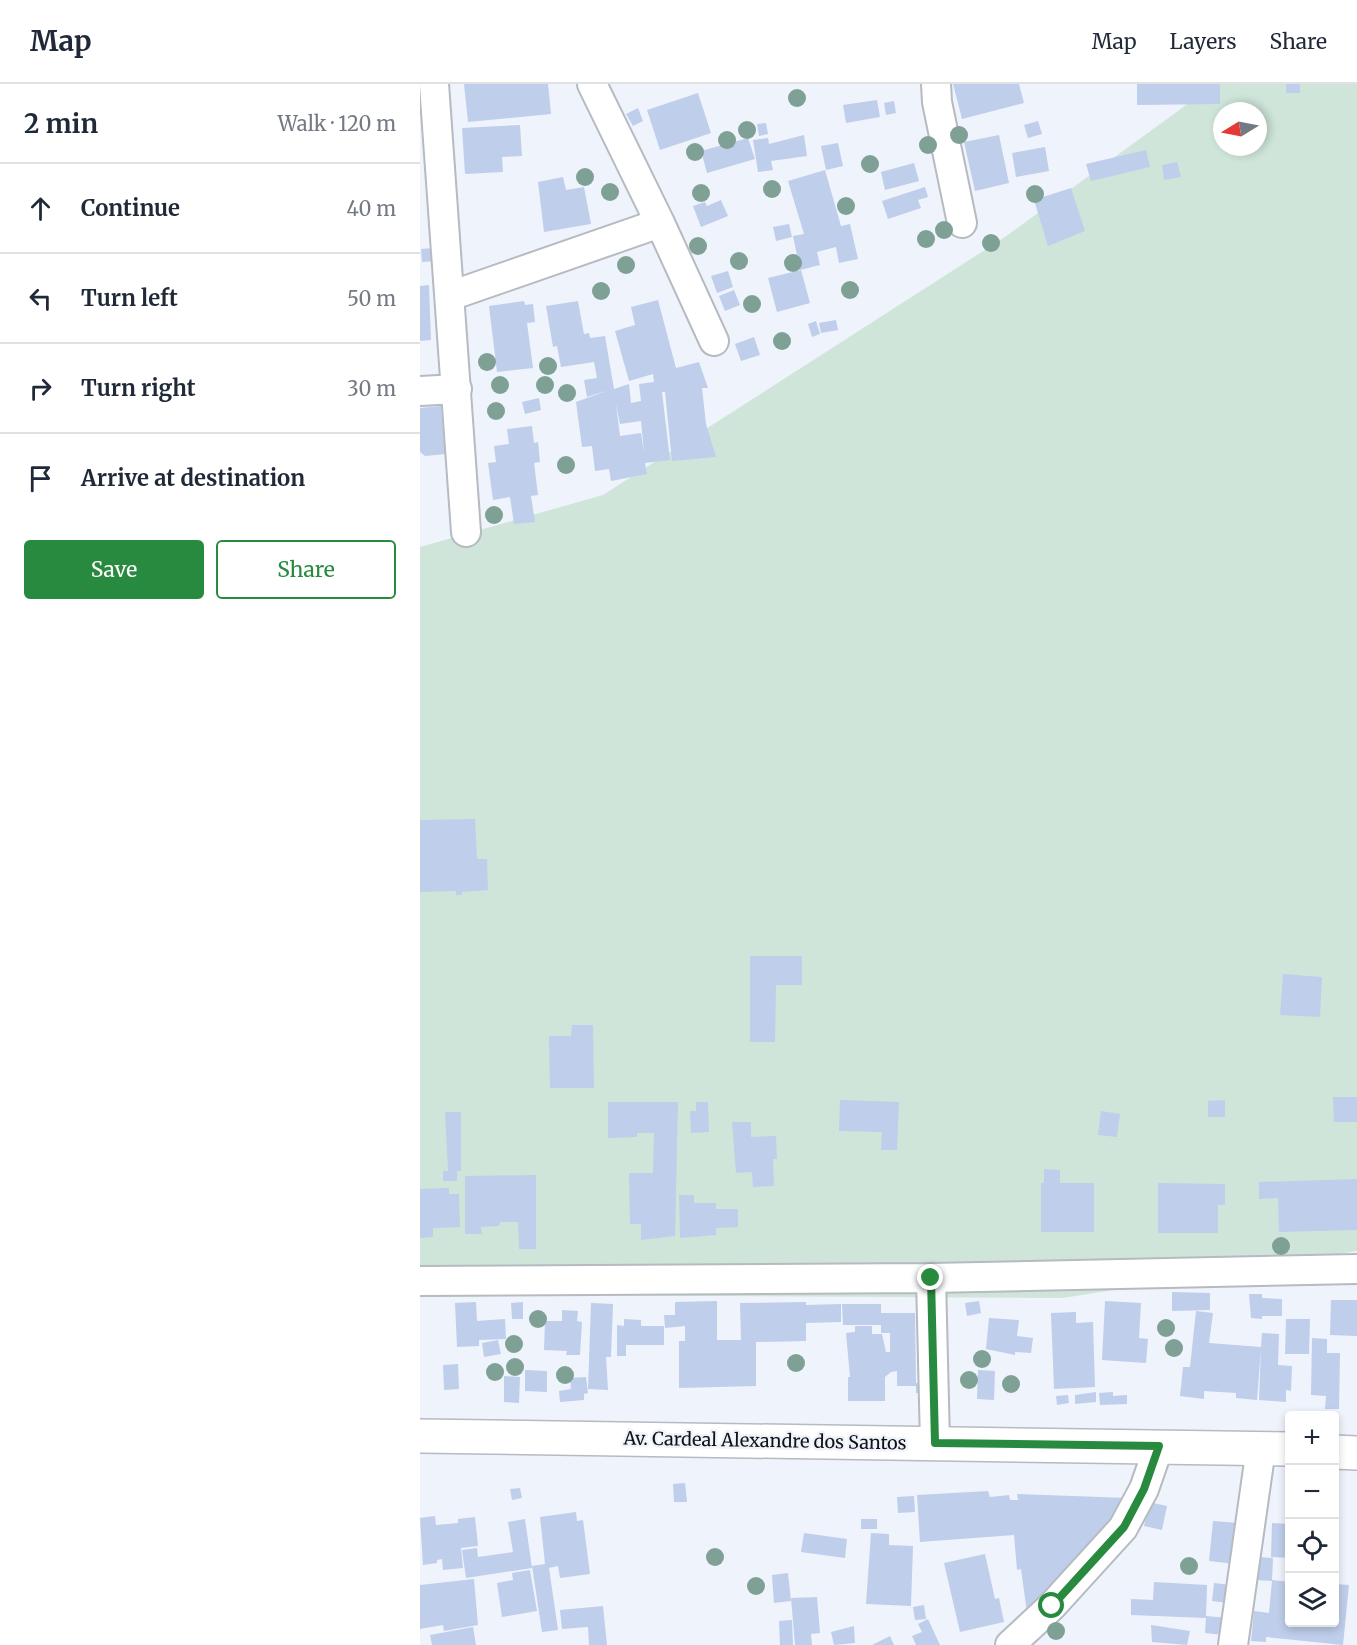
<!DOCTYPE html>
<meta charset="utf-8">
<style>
:root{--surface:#fff;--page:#f6f6f7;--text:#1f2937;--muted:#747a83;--line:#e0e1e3;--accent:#288a3e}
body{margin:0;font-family:Merriweather,serif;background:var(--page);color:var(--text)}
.controls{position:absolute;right:18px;bottom:18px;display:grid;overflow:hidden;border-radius:6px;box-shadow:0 3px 9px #0003}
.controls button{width:54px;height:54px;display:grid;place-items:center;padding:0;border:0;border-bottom:2px solid var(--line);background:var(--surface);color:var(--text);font:30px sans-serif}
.compass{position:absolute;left:793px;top:18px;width:54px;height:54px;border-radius:50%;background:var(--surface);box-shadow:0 3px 9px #0003;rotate:260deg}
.stop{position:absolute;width:18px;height:18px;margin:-14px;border:4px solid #288a3e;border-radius:50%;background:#fff}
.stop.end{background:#288a3e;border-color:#fff;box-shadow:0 2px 6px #0008}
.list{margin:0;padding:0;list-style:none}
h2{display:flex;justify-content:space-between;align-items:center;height:78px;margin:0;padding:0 24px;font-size:26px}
h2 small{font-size:20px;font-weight:400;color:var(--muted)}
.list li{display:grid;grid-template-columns:39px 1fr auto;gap:18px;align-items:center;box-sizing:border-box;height:90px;padding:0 24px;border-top:2px solid var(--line)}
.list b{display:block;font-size:22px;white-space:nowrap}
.list em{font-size:20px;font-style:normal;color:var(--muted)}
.actions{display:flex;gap:12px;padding:18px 24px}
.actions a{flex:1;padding:14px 0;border:2px solid var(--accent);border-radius:6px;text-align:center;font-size:21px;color:var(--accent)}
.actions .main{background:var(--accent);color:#fff}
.icon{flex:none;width:33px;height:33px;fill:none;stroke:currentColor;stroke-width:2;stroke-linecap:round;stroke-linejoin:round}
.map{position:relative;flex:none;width:937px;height:1561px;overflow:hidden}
header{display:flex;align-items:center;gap:36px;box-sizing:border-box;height:84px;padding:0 30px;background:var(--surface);border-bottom:2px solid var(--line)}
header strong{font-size:28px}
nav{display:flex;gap:33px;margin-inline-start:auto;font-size:21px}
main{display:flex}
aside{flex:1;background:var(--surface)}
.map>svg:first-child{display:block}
</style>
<header>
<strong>Map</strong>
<nav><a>Map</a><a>Layers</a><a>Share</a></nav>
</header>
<main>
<aside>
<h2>2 min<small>Walk · 120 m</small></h2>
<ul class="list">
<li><svg class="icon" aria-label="ahead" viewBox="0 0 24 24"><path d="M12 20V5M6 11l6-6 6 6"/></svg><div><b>Continue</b></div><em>40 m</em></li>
<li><svg class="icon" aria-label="left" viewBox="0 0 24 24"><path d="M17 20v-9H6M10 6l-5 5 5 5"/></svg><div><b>Turn left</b></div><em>50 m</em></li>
<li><svg class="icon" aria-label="right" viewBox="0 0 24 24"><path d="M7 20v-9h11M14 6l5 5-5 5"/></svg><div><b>Turn right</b></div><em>30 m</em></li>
<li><svg class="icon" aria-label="arrive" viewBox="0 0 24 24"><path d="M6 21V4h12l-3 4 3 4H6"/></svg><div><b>Arrive at destination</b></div></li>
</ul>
<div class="actions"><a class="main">Save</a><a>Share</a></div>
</aside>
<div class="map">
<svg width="937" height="1561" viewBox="0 0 937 1561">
<rect width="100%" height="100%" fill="#eff3fb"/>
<path fill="#cfe5d9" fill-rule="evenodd" d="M795,0h142v1167l-294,47 -527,-3 -116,2v-750l183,-52 402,-258zM802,27h36v36h-36z"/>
<path fill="#bfceeb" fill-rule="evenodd" d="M44,0h84l3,30 -83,8z
M533,0h66l5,19 -62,16z
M717,0h83v20l-83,1z
M866,0h14v9h-14z
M278,9l13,40 -51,17 -13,-40z
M457,16l3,17 -34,6 -3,-18z
M474,17l2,12 -10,2 -2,-12z
M218,24l5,13 -10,5 -7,-12z
M618,37l4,13 -14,4 -4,-13z
M346,39l2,11 -9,2 -2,-12z
M100,41l2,31 -20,1 1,15 -38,2 -3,-46z
M384,51l3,21 -36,5 2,9 -15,2 -5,-32 15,-2 1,6z
M579,51l10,48 -34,8 -11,-49z
M328,54l7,21 -48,14 -6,-22z
M418,59l5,23 -17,4 -5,-24z
M625,63l4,24 -33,6 -4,-24z
M726,66l4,17 -59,14 -5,-17z
M757,78l4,15 -17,3 -2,-15z
M494,79l5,18 -34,9 -4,-18z
M405,86l16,56 9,-2 8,35 -19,4 -3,-16 -19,5 3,13 -20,5 -7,-34 11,-2 -16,-53z
M143,93l3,13 18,-3 7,37 -47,8 -6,-50z
M505,103l3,10 -10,3 3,8 -33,11 -6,-18z
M651,104l14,43 -37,15 -14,-46z
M301,116l7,16 -27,11 -8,-21 12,-4 2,4z
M369,140l3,13 -16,4 -3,-14z
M13,164l2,13 -13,1 -1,-13z
M381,186l9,33 -33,9 -9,-34z
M308,187l5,16 -16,6 -6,-17z
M9,201l2,55 -11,1v-55z
M314,206l6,15 -15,6 -6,-15z
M238,216l18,68 23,-6 9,26h-6l4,36 10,33 -44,4 -7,-69h-3l8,68 -25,3 2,11 -36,7 -2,-12 -14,2 -3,-25 -10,1 -6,-45 33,-12 -22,7 -3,-17 13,-2 -3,-16 -33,5 -4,-21 -4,1 -7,-41 32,-5 6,33 5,-1 1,5 15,-2 9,53 15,-5 2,19 10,-2 -2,-17 15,-2 -1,-8 -24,7 -14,-50 20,-6 -4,-18zM196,320l4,20 21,-3 3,32 -3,-20 -21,3z
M104,217l1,4 8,-1 2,18 -8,1 6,45 -36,4 -8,-66z
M416,236l2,10 -17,3 -2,-10z
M396,237l4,13 -8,3 -4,-13z
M334,253l6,18 -19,6 -6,-17z
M119,314l2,12 -16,4 -3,-12z
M21,322l4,48 -20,2 -5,-4v-44z
M112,342l2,17 4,-1 2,20 -6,1 4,32 -7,1 4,26 -21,2 -4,-27 -17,3 -5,-37 8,-1 -2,-16 15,-2 -2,-15z
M55,735l2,40h10l1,31 -26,2v3h-6v-4l-36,1v-72z
M330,872h52v29h-26l-1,57h-25z
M863,890l39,3 -2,40 -40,-2z
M152,941h21l1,63h-44l-1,-52h22z
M913,1013h24v25h-23z
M420,1016l59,2 -2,48h-16l1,-18 -43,-1z
M805,1016v17h-17v-16z
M188,1018h70l-3,134 -34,4v-16h-11l-1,-51h24l1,-40h-17v4l-29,1z
M276,1018h12l1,30 -18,1 -1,-22h6z
M681,1027l19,3 -3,23 -19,-2z
M25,1028h16v59h-4v10h-14v-10h5z
M312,1038h19v15l25,-1 1,23h-4l1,27 -21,1 -1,-15 -16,1z
M624,1085l16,1v13h34v49h-53v-49h3z
M116,1091v74h-17l-1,-27h-18l-1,4 -18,1 1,7h-17v-58z
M937,1095v51l-78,2 -1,-34 -19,1v-17z
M738,1099l67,1v21h-7v28h-60z
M29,1104v6h10l1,33 -27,1v9l-13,1v-49z
M259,1111h15v8h22v6h22v18l-22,1v7l-36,3z
M752,1208l38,1v17l-38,1z
M829,1210h13v4l20,1v17h-20v3l-11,-1z
M911,1216h26v36l-27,-1z
M297,1217v39h24l-1,-37 66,-1v3l35,-1v18l-35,1v18l-50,1v44l-77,2v-47h6v-15l-20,2 -1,-13h11v-13z
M559,1217l2,12 -14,3 -2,-13z
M685,1217l36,2 -2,35 9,1 -2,24 -44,-3z
M56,1218l1,19 28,-2 1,20 -27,1v6l-22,1 -2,-44z
M103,1218v17h-11l-1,-16z
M171,1219l22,1 -2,53h-5l2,33 -20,-1z
M422,1220h39v9h34l1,70h12l1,10h-13v-7h-19v-15l-6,1 -6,5v24h-37v-24h2l-4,-44 9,-1v-6h17v8h10l4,18h4v-19h-9v-8h-38z
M142,1226l16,1 -1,10 5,1 -2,33h-14l1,-4 -23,-1 1,-29h17z
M776,1227l17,2 -4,30 52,4 1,-14 17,1 -1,31 14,1 -1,25 -5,-1v12l-27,-2 2,-51 -4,51 -21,-2v-5l-32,-2v8l-24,-3 3,-29h7z
M656,1228v11l17,-1 2,65 -41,2 -3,-76z
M569,1234l30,2 -2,16 16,2 -2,15 -16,-1v3l-29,-6z
M204,1235l17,1v6h23v19h-38v11h-9v-31l7,1z
M866,1235h24l-1,35h-24z
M892,1254l15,1v14h13l-1,56h-14l1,-13 -15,-1z
M78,1256l3,14 -17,3 -2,-14z
M38,1280l1,25 -15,1 -1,-25z
M105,1286l22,1v21l-22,-1z
M558,1286l17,1 -1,29 -17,-1z
M84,1292l16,1 -1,26 -15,-1z
M166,1293l2,16 -4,1v6l-24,2 -1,-11 12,-2 -1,-11z
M676,1308v10l-21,2v-9z
M693,1308v4l14,-1v9l-27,1 -1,-12z
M648,1311l1,8 -12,2 -1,-9z
M265,1399l2,19h-13l-1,-18z
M100,1404l2,10 -10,2 -2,-11z
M568,1407l2,6 19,-2 1,5h8l-1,-6 112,4 -59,77 -43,38 -6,-44 -4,1 -3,-35 -94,7 -3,-47z
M494,1412l1,16 -17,1 -1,-16z
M729,1418l18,4 -5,24 -18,-4z
M156,1428l1,9 6,-1 7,54 -30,4 -2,-12 -9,2 9,62 -16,2 -10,-66 13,-2 -5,-47z
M15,1432l1,9 22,-2v-4l17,-2 3,29 -17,2 2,20 -20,2 -1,-11 -5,1v3l-14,2 -3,-47z
M105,1435l7,49 -66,10 -4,-28 15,-2 1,9 35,-5 -5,-30z
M441,1435h16v10h-16z
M793,1437l26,2 -4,41 -26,-3z
M852,1439l18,1v34l-19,-1z
M915,1441h3v33h-3z
M384,1449l43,6 -2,19 -44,-6z
M451,1449l18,1v11l24,1 -2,60 -45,-2z
M565,1470l10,45 4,-1 5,24 -44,10 -16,-69z
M839,1473l14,1 -1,22 18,2v41h45v-39l14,1 -6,60 -77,-8v5l-15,-1 3,-30 15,2 3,-32 -16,-1z
M110,1486l7,41 -35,6 -5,-34 16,-3 -1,-7z
M368,1489l3,28 -17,2 -2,-28z
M54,1495l4,46 -34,6 -1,-6 -23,4v-44z
M734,1498l53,3 -1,31 22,2 -5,17 -18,-2 1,-15 -75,-3v-16l22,1z
M794,1499l17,2 -2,18 -17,-2z
M397,1513l3,36 -9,1 1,11h-17l-4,-47z
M504,1521l2,14 -11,1 -2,-13z
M183,1522l4,39h-18l-1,-18 -26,2 -2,-19z
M508,1535l12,26h-24l-4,-9 10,-4 -4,-8z
M372,1536l1,25h-13l-1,-24z
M731,1541l39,6 -3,14 -35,-3z
M434,1542l1,17 -21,2 -3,-13z
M53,1543l3,18h-44l-2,-10z
M470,1552l4,9h-22z"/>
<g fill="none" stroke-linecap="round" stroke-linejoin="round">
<defs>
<path id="minor" d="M14,0l32,448
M172,0l68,139 54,118
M516,0l1,18 25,121
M30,212l210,-73
M0,307l37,-2
M511,1194l4,165
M0,1197l511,-3 426,-9
M590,1561l42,-39 71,-78 21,-39 15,-43
M813,1561l28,-197"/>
<path id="tertiary" d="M0,1352l870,13
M914,1368l23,1"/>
</defs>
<use href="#minor" stroke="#b6bac1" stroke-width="32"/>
<use href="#tertiary" stroke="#b6bac1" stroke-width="36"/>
<use href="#minor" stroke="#fff" stroke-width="28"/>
<use href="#tertiary" stroke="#fff" stroke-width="33"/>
</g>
<g fill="#7ea095">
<circle cx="377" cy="14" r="9"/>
<circle cx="327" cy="46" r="9"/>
<circle cx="539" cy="51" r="9"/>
<circle cx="307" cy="56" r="9"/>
<circle cx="508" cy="61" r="9"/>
<circle cx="275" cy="68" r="9"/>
<circle cx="450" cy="80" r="9"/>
<circle cx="165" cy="93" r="9"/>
<circle cx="352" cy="105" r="9"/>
<circle cx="190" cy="108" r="9"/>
<circle cx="281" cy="109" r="9"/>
<circle cx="615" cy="110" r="9"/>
<circle cx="426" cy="122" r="9"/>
<circle cx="524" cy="146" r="9"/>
<circle cx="506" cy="155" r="9"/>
<circle cx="571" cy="159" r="9"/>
<circle cx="278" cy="162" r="9"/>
<circle cx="319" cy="177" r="9"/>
<circle cx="373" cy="179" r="9"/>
<circle cx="206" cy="181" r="9"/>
<circle cx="430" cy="206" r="9"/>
<circle cx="181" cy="207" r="9"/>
<circle cx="332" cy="220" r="9"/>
<circle cx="362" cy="257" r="9"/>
<circle cx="67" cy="278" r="9"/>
<circle cx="128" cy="282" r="9"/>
<circle cx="80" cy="301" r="9"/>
<circle cx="125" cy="301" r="9"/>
<circle cx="147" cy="309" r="9"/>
<circle cx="76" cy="327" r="9"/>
<circle cx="146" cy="381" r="9"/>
<circle cx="74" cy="431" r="9"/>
<circle cx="861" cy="1162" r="9"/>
<circle cx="118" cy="1235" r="9"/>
<circle cx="746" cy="1244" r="9"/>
<circle cx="94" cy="1260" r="9"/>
<circle cx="754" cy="1264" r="9"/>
<circle cx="562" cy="1275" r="9"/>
<circle cx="376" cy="1279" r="9"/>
<circle cx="95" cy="1283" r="9"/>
<circle cx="75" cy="1288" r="9"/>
<circle cx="145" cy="1291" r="9"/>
<circle cx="549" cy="1296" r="9"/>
<circle cx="591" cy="1300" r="9"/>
<circle cx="295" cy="1473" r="9"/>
<circle cx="769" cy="1482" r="9"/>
<circle cx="336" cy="1502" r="9"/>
<circle cx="636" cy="1547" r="9"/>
</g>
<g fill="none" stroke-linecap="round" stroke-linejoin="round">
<path stroke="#288a3e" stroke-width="8" d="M511,1194l4,165 224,3 -15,43 -20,38 -72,79"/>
</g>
<g text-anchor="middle" stroke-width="5" stroke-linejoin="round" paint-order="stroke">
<g font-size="18" fill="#111215" stroke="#eff3fb">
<text transform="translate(345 1357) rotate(1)" y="6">Av. Cardeal Alexandre dos Santos</text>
</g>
</g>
</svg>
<div class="controls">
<button>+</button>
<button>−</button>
<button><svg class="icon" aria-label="locate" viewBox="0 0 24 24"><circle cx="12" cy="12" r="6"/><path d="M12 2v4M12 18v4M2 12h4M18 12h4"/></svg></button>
<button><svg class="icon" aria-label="layers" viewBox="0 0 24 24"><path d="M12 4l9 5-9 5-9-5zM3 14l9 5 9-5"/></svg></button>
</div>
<svg class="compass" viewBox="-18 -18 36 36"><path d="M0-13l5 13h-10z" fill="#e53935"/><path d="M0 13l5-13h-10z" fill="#747a83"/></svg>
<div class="stop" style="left:632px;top:1522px"></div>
<div class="stop end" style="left:511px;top:1194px"></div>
</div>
</main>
